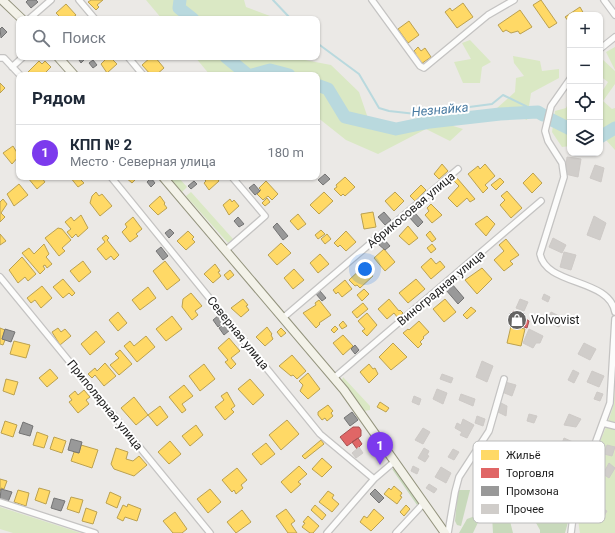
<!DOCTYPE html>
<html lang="ru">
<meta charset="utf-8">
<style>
:root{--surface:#fff;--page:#f2f2f3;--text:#1f2937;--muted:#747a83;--line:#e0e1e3;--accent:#7c3aed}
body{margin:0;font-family:Roboto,sans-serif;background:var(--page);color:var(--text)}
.controls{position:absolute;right:12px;top:12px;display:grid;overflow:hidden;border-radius:8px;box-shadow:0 1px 3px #0004}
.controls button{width:36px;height:36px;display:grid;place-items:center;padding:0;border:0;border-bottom:1px solid var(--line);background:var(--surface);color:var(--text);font:20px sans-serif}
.you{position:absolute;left:365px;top:269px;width:14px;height:14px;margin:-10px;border:3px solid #fff;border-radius:50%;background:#1a73e8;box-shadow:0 0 0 6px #1a73e833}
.badge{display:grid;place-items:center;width:26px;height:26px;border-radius:50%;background:var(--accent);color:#fff;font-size:13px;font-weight:700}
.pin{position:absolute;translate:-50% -33px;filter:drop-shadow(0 1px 2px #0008)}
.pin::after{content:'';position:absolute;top:21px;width:14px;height:12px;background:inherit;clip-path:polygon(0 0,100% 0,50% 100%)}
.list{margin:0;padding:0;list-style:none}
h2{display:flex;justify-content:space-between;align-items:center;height:52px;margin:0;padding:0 16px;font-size:17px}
h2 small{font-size:13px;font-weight:400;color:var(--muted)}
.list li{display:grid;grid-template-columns:26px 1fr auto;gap:12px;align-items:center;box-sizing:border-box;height:56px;padding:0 16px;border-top:1px solid var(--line)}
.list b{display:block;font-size:15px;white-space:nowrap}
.list p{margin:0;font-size:13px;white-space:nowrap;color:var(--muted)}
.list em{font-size:13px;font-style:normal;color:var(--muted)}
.icon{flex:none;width:22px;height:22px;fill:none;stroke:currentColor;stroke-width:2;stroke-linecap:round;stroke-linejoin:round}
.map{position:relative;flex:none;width:615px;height:533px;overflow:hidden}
.search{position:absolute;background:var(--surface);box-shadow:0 1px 3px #0004;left:16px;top:16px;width:304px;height:44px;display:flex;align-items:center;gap:10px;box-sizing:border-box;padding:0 14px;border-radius:8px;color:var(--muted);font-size:15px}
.panel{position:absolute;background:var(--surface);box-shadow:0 1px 3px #0004;left:16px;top:72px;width:304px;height:108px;border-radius:8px}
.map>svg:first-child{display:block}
</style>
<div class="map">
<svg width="615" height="533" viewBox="0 0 615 533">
<rect width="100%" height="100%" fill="#ebe9e6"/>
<path fill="#dae8c4" d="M146,0h98l2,7 32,12h-116z
M470,40l21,22 -9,5 -2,16h-17l-9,-21 17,-3 -9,-16z
M615,47v23l-9,-18z
M513,56l27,5 2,10 17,-2v9l-28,15 -4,27 -30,-12 18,-16 1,-14 8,-2 -10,-13z
M195,57h108l2,3 26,5 28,27 13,38 55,-12 36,11 -13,12 -24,-12 -48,25 -32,-14 -29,-23v-42h-107z
M601,58l14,13v13l-12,17 9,8 3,-1v42l-9,-10 -6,1v-46l8,-13 -8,-6z
M570,100v46l-8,1 -10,-15 3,-21 11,-3z
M169,177h9l9,10 -5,5z
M191,192l42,47 -5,4 -42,-47z
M615,345v188h-35c-9,-46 23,-87 34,-130 1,-12 1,-44 1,-58z
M343,377l27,29v4l-6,1 -22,-31z
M0,507l81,26h-68l-13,-4z"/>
<path fill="#c8d9bb" d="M392,469h6l22,34 -3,2z
M458,490h12l-9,36 -4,-1 -2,-4z
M476,505l3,1 3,8 -9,19h-14l8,-14 8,-3z
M544,509l15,8 8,-4 3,2 -5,18h-25v-3l-9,-16z
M500,511l10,10 3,12h-20l-1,-18z"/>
<path fill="#ffd966" stroke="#bba150" d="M91,0h12l-6,5 2,2 -3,3 -8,-8z
M541,0l16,23 -8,5 -16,-23z
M463,3l10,14 -16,11 -12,-16 5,-4 2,3z
M66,4l10,11 -5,4h-9l-6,-6z
M580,7l4,7 -14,1v8l-5,-6z
M520,10l12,17 -12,7 -2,-3 -7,2 -5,-3 -3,2 -5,-7z
M409,21l10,14 -11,8 -10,-14z
M418,47l3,4 4,-3 6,9 -10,7 -7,-9 2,-1 -2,-3z
M151,57h4l9,11 -8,7h-5l-9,-10z
M107,58l2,2 2,-2 6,6 -10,9 -6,-9z
M39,61l3,3 3,-3 6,6 -8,8h-14l-2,-2z
M0,83l5,5 -5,5z
M13,146l6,10 -7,8 -9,-11z
M442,164l6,7 -9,8 -5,-5z
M485,164l10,12 -10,9 3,3 -5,5 -15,-19 10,-8 2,3z
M533,173l9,10 -10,10 -9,-10z
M30,177h11l4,5 -8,7 -9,-11z
M70,177h14l-3,3 3,3 -6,4z
M125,177h13l-6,6z
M205,177h11l3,4 -10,9 -5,-7 2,-2 -3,-3z
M345,177l10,10 -10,9 -2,-2 -2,2 -7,-7 3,-2 -1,-2z
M457,178l18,21 -5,3 -3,-4 -10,9 -9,-9 11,-12 -5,-5z
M500,178l4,4 -8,8 -5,-5z
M266,181l12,13 -6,6 -4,-4 -5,4 -6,-6 4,-4 -2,-2z
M19,184l9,11 -14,11 -7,-12z
M421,185l5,5 -11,11 -5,-5z
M507,191l15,17 -11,10 -11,-13 5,-5 -4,-4z
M96,192l3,4 3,-2 10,12 -12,10 -10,-13 2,-7z
M324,192l9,9 -14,13 -9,-9z
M395,192l9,9 -10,10 -9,-10z
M160,196l5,7 -1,1 3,4 -9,7 -9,-9z
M267,198l3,4 -5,4 -3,-3z
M3,199l4,5 -6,9 4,4 -5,5v-20z
M230,199l2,3 2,-2 5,6 -10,9 -6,-10z
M431,204l11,11 -10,8 -7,-8 4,-4 -2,-3z
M373,212l3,15 -12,2 -3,-15z
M298,214l8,10 -8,6 -8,-9z
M81,215l7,13 -10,9 -2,-3 -4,4 -5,-6 4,-3 -6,-7 6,-5 3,4z
M487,216l8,8 -9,12 -11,-12z
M133,217l9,12 -6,5 2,2 -8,6 -8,-10 5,-5 -2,-3z
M408,226l10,12 -9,7 -10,-9z
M58,228l4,1 9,11 -9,8 3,3 -6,5 -14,-18z
M321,230l4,4 -7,5 -3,-4z
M188,231l6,6 -2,2 3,3 -9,8 -9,-9z
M346,231l10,11 -10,9 -6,-6 -2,2 -4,-4z
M430,231l6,8 -4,3 -6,-7z
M0,234l6,7 -6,4z
M327,234l4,5 -6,5 -4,-5z
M106,235l3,3 -2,2 12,15 -5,5 -3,-4 -5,4 -9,-11 8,-7 -3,-4z
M506,239l13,16 -9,6 3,3 -9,7 -10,-11 10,-9 -5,-6z
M281,243l10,10 -14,12 -9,-10z
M44,244l5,10 -3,3 6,7 -5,4 -2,-3 -2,1 2,3 -5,5 -18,-21 7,-5 5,6z
M432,244l4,5 -5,4 -4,-5z
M384,249l11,13 -10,9 -11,-13z
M320,254l9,10 -11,9 -8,-10z
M22,257l14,17 -8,7 -3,-4 -7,6 -9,-13z
M431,258l5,6 4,-3 5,6 -14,12 -10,-12z
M83,261l8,11 -12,10 -9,-11z
M165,261l15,19 -13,10 -14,-19z
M215,264l5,7 -2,1 3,4 -8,7 -9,-9z
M364,266l9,10 -13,12 -3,-3 -2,1 -6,-6z
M482,268l10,11 -15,15 -12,-14z
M294,269l10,11 -11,9 -9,-11z
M230,270l4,5 -6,5 -4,-5z
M63,279l12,14 -3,3 -3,-3 -6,5 -10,-11z
M416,279l9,10 -17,14 -9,-10z
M345,280l7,9 -10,8 -4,-5 -2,2 -3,-4z
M42,286l10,12 -11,10 -6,-8 -4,3 -4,-5z
M148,287l8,11 -16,12 -8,-10z
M364,289l5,5 -7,7 -5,-6z
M191,293l11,13 -7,5 3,4 -6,5 -10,-13 1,-8z
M243,299l5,6 -2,1 3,4 -8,7 -10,-9z
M389,299l10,12 1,-1 3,3 -5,5 -4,-5 -7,6 -9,-10z
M445,299l11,13 -12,10 -11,-13z
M319,300l12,15 -12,8 1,1 -4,4 -13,-15 13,-8 -1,-2z
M363,303l5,6 -11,9 -5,-6z
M471,307l5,4 -9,8 -4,-4z
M118,312l9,11 -9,8 -9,-11z
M367,313l10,12 -10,11 -5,-5 3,-2 -7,-8z
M172,316l10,13 -16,12 -10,-12z
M343,321l4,5 -5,3 -3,-4z
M419,321l10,11 -6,5 1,1 -4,4 2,2 -4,4 -15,-15 5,-4 1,1z
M335,326l3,3 -4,4 -3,-3z
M511,326l14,3 -4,17 -14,-3z
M267,327l5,7 -1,1 2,4 -8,7 -9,-9z
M0,328l5,2 -3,9 3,1 -2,5 -3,-1z
M58,328l3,4 4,-3 6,7 -11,9 -8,-13z
M281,328l5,5 -5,4 -4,-5z
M96,331l9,11 -15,13 -9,-11z
M343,335l10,11 -10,9 -10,-12z
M146,336l9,11 -18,15 -13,-16 6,-5 4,5z
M229,338l11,13 -9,7 5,6 -5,5 -6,-7 3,-2 -10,-12z
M14,341l16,4 -4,13 -16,-4z
M393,343l14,14 -16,13 -12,-13z
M120,350l12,14 -13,11 -9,-10 9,-7 -4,-4z
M292,355l14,16 -9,8 -4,-4 -2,1 -12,-10z
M105,363l11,13 -12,10 -9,-11 -3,3 -4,-4 7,-6 2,3z
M204,364l11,15 -15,12 -11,-15z
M369,364l4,5 2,-1 3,6 -9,9 -9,-11z
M50,369l8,9 -11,9 -8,-9z
M308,373l12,16 -12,10 -8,-8 3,-6 -4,-4z
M6,379l12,3 -4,13 -11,-4z
M250,379l14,16 -11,10 -15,-16z
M184,385l9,11 -11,8 4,6 -4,3 -13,-16z
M84,390l6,7 -4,3 3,4 -11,9 -9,-11 3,-2 -3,-4 6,-5 3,4z
M227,392l8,14 -4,3 3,3 -9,8 -10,-13 9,-7 -3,-4z
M134,397l14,18 -12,10 -15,-17z
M380,402l9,6 -3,4 -9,-5z
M328,405l5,6 -2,2 2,3 -6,5 -2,-3 -3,2 -4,-5v-3z
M160,406l8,11 -11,9 -9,-11z
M287,420l12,14 -18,16 -12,-15z
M5,421l12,4 -4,12 -12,-4z
M196,425l7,10 -13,11 -8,-10z
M37,432l11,4 -4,12 -11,-3z
M54,437l12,4 -4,12 -12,-4z
M321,440l3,4 -19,15 -3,-3z
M170,441l11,13 -12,10 -11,-12z
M266,443l9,11 -14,11 -9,-11z
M81,445l17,5 -6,18 -21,-7 3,-9 5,1z
M116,448l12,4 -2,7 7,2 6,-5 8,9 -13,11 -20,-7 -3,-5z
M322,458l10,9 -10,10 -10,-8z
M299,466l8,8 -9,8 3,2 -10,9 -10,-11z
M237,468l10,12 -6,5 2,3 -7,6 -2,-4 -2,2 -10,-12z
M0,479l7,2 -3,8 -3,-1 -1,3z
M394,486l8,7 -2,3 2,1 -5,7 -13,-10 5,-6 2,2z
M39,488l11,3 -4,13 -11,-4z
M210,489l11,13 -13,11 -11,-14z
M18,490l11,3 -3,13 -12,-4z
M328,491l6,4 -2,3 7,6 -7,8 -13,-10z
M110,492l11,5 -4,11 -11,-5z
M71,497l12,3 -4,13 -12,-4z
M128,504l13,5 -4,12 -12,-4 -2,4 -6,-3 6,-13 4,2z
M315,505l11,10 -4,5 -11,-10z
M406,505l4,4 -6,7 -4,-4z
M86,508l11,4 -4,12 -11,-3z
M286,509l9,12 -4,3 6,9h-9l-12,-17z
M374,509l10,9 -13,13 -11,-9 4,-6 3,2z
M242,510l9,12 -15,11 -9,-11z
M175,512l12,17 -5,4h-9l-10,-12z
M308,516l11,10 -6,7h-3l-8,-6 3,-4 -2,-1z"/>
<path fill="#e06666" stroke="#a65050" d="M513,311l16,10 -2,7 -17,-6z
M353,427h6l2,3v6l-14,10 -7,-9z
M358,438l4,6 -5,5 -5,-7z"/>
<path fill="#999" stroke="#747474" d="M28,0h8l2,2 -7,6 -5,-6z
M2,27l5,5 -6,6 -1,-9z
M77,57h10l-6,6z
M93,60l4,5 -4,3 -4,-5z
M325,174l5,5 -7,6 -5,-5z
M151,178l4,5 -4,4 -4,-5z
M194,181l3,3 -6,5 -3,-3z
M254,184l6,7 -5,4 -6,-7z
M384,212l7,8 -6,5 -7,-8z
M415,213l8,9 -5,5 -9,-10z
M238,217l6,7 -5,3 -5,-6z
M277,223l11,13 -5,4 -10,-13z
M170,229l4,4 -5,5 -4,-5z
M384,239l6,7 -5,4 -7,-6z
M161,247l7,9 -5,4 -7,-9z
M452,284l12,14 -6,6 -12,-14z
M320,291l6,7 -4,3 -6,-7z
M219,315l5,7 -6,5 -5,-7z
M225,324l5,6 -6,5 -5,-7z
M5,329l10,3 -4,10 -9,-3z
M355,345l4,5 -4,4 -4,-5z
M352,412l6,8 -8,6 -6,-8z
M23,422l10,4 -3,10 -11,-3z
M71,439l11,3 -3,11 -11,-3z
M1,489l11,3 -4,10 -8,-2z
M375,489l9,9 -5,5 -9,-9z
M54,498l11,3 -4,10 -10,-3z"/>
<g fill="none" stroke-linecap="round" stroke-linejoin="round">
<path stroke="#b9d9de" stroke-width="2" d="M273,0l18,19
M317,43l42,31 20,34 10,3 27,3 76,-10 11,-9 35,17"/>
<path stroke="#b9d9de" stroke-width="13" d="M180,0l-1,8 14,11
M226,57l22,18
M252,75l18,-5 19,5
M317,85l11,4 17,28 51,12 34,-7 70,-8 38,-2 5,3
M550,119l20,10
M600,137l15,-9"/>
</g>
<path fill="#d0cdca" stroke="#cecac7" d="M567,157l14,2 -3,18 -13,-3z
M595,165l9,3 -3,14 -11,-4z
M594,216l12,7 -6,17 -13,-5z
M553,238l13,7 -4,8 -13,-6z
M564,252l12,3 -5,15 -11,-3z
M544,294l6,3 -2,5 -6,-3z
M520,299l8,3 -4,9 -8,-3z
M551,312l12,6 -4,9 -12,-5z
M529,329l14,7 -3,7h-4l-3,5 -10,-5z
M584,343l12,6 -6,11 -12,-6z
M482,361l11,5 -6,16 -11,-5z
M573,370l6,3 -5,10 -6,-3z
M592,371l12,5 -5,11 -12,-5z
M442,374l11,4 -2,5 -11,-4z
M505,382l11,3 -4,11 -10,-4z
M437,389l10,4 -4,11 -10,-5z
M597,392l6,2 -3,7 -6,-2z
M461,394l14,5 -2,7 -14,-6z
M414,396l7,3 -2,6 -7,-3z
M501,403l6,3 -1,10 -8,-4z
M529,414l8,2 -3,7 -7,-2z
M569,414l12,5 -5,8 -12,-2z
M477,416l8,3 -2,7 -8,-3z
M463,419l11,6 -7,13 -7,-3 2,-3 -7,-4 2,-5 4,2z
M423,428l7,4 -7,12 -8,-4z
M564,438l9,4 -3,8 -9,-4z
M607,445l8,2 -3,9 -8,-2z
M359,447l4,6 -7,5 -4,-5z
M424,448l5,3 -2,4 2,1 -4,6 -7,-4z
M453,449l6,3 -5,8 -6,-3z
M609,463l6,5 -6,10 -6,-4z
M413,466l6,3 -2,5 -6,-3z
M441,467l10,6 -5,10 -11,-6z
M429,484l8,5 -3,4 -8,-5z
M601,508l6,3 -3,5 -6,-3z"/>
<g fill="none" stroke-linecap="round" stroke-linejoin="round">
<defs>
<path id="street" d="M79,0l16,19
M372,0l48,66 4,2 64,-53 26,-15
M604,0l11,15
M29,19l22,-19
M600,49l15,-12
M128,57l15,18
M0,58h4l16,17
M12,67l11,-10
M570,79l-19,27 -6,25 3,10 14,22 2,14 -24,77c6,32 69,24 75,58
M111,177l209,257 54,45
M226,250l39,-34 -33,-39
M0,277l210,256
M284,317l174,-148
M335,377l206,-176
M603,423l12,3
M0,502l95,31
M327,533l47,-54 21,-18
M396,533l28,-30
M448,533l7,-41 4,-15 30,-46 15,-52
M571,533l3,-24 7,-27 29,-79 5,-84"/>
<path id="secondary" d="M2,0l20,19
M58,57l16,18
M163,177l181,213 101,143"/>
</defs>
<use href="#street" stroke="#c4c3c2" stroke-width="8"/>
<use href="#secondary" stroke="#94947e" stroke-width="10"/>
<use href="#street" stroke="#fcfcfb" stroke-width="5.5"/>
<use href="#secondary" stroke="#f3f2e9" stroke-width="8"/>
</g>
<defs>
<symbol id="shop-disc" viewBox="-11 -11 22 22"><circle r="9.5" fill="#656463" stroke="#fff"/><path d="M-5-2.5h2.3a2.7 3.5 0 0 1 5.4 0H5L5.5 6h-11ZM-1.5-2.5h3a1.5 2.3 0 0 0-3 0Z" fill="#fff"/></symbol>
</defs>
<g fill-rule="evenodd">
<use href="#shop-disc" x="506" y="309" width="22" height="22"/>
</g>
<g text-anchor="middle" stroke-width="4" stroke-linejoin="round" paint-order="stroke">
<g font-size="12" fill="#1d1d1d" stroke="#fff">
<text transform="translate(411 210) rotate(-40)" y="4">Абрикосовая улица</text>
<text transform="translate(441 288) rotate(-40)" y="4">Виноградная улица</text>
<text transform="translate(238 333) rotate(51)" y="4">Северная улица</text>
<text transform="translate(105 405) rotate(51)" y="4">Приполярная улица</text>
</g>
<g font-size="12" fill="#1d1d1d" stroke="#fff" text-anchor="start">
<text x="531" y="324">Volvovist</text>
</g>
<g font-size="13" font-style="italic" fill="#497ba2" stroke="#fff">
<text transform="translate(440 109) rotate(-5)" y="5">Незнайка</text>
</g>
</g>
<rect x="473" y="441" width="132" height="82" rx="6" fill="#fff" stroke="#bbb" stroke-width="1"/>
<rect x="481" y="450" width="18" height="10" fill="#ffd966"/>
<rect x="481" y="468" width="18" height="10" fill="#e06666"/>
<rect x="481" y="486" width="18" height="10" fill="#999"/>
<rect x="481" y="504" width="18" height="10" fill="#d0cdca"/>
<g font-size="11" fill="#1d1d1d">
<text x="506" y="459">Жильё</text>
<text x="506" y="477">Торговля</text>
<text x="506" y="495">Промзона</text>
<text x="506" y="513">Прочее</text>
</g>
</svg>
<div class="controls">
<button>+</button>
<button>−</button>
<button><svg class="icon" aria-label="locate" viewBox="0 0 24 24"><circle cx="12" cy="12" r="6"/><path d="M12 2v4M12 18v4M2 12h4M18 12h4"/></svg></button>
<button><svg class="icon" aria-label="layers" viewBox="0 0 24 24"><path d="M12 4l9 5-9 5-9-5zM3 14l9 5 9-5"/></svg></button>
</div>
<div class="you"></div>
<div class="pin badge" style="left:380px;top:465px">1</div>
<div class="search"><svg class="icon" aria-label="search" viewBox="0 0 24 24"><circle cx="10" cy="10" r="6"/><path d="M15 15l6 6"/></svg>Поиск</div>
<section class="panel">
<h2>Рядом<small></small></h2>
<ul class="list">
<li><span class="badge">1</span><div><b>КПП № 2</b><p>Место · Северная улица</p></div><em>180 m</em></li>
</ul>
</section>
</div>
